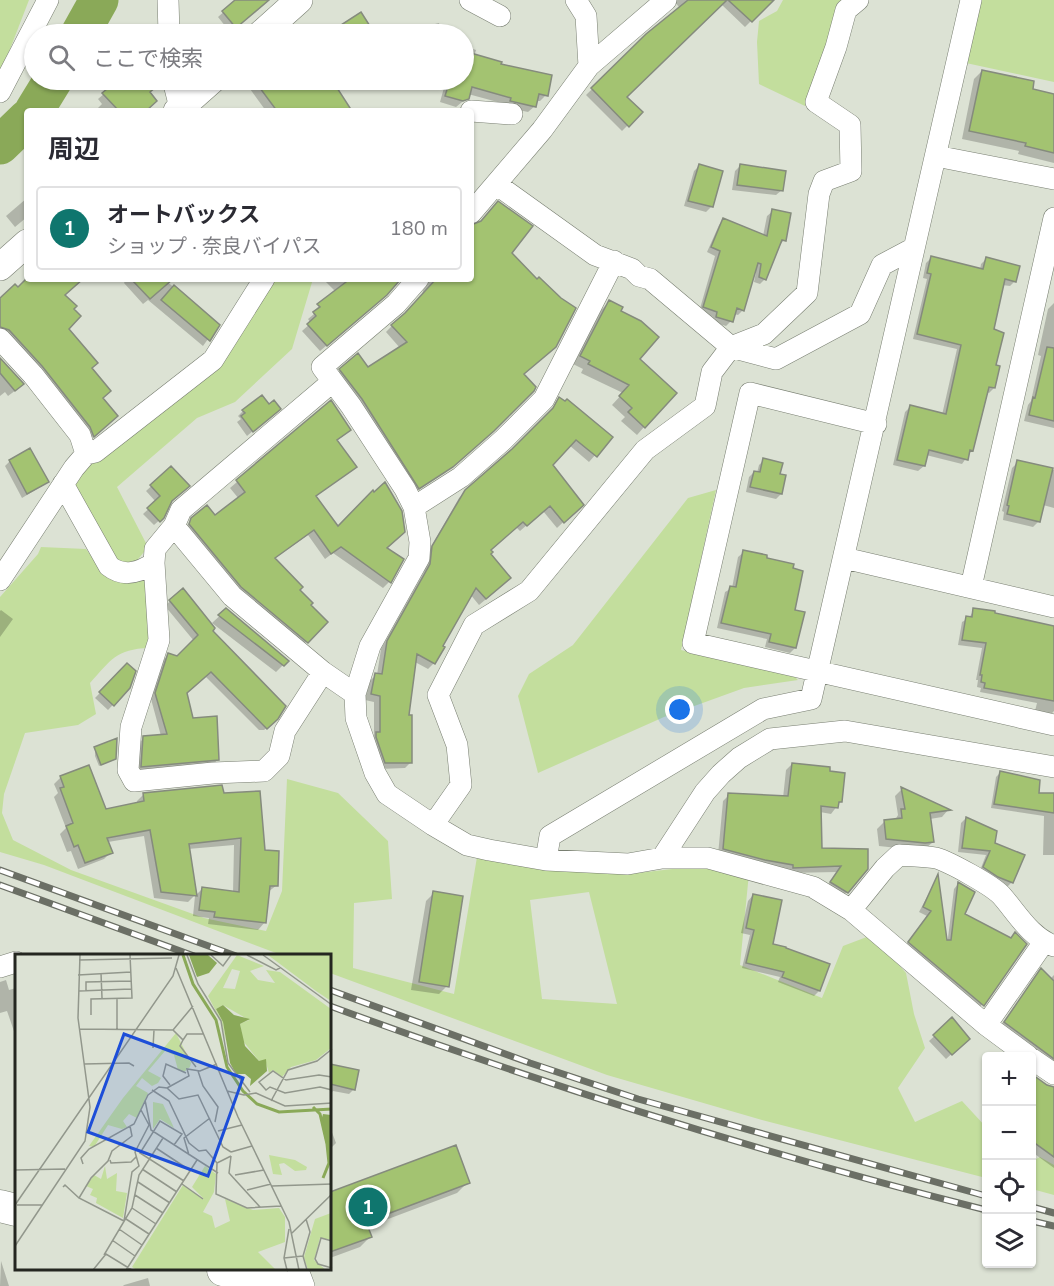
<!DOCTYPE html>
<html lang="ja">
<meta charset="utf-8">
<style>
:root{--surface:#fff;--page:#f2f2f3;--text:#2b2b33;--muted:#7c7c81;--line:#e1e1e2;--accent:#0f766e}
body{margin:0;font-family:"Nunito Sans","Noto Sans JP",sans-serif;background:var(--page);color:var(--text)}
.controls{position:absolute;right:18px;bottom:18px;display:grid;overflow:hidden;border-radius:6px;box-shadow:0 2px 4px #0004}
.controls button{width:54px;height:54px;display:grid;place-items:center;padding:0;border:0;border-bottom:2px solid var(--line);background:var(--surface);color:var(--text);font:30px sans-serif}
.you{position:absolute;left:680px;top:710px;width:21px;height:21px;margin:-15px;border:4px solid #fff;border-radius:50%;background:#1a73e8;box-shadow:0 0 0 9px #1a73e833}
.badge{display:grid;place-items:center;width:39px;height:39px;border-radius:50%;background:var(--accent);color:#fff;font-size:20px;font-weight:700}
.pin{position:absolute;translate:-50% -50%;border:3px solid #fff;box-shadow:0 2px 6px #0006}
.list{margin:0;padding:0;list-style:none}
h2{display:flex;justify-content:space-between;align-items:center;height:78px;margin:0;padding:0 24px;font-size:26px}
h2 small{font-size:20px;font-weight:400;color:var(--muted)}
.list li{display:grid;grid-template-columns:39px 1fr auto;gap:18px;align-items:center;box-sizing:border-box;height:84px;margin:0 12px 12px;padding:0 12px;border:2px solid var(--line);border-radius:6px}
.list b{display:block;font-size:22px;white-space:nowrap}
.list p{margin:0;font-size:20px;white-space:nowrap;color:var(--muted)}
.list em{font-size:20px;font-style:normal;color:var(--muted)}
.icon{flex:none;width:33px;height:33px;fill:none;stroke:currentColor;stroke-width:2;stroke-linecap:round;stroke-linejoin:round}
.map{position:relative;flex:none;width:1054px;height:1286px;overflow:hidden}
.search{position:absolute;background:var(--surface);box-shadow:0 2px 4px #0004;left:24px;top:24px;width:450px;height:66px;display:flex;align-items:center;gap:15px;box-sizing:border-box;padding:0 21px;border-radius:33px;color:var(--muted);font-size:22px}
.panel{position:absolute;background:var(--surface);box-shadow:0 2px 4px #0004;left:24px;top:108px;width:450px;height:174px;border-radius:6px}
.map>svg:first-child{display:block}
</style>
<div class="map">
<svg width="1054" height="1286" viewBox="0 0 1054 1286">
<rect width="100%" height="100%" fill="#dce2d4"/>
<path fill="#c3de9d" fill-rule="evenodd" d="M0,0h29l-29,75z
M783,0h60l-6,4 -10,40 -22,62 -46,-22 -2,-42 2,-21 18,-10z
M981,0h73v82l-88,-19z
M272,279h41l-21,70 -57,53 -38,16 -80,69 31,60 -13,16 -17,3 -46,-83 26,-26 116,-86z
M716,490l-35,160 114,27 3,3 -54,8 -80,29 -126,56 -20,-77 11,-22 44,-29 115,-147z
M41,547l45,2c22,30 21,30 59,32l4,67c-33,1 -38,12 -59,35l6,31 -18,11 -53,8 -21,61 -2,19 11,27 58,30 133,48 62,13 16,-40 5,-112 51,14 50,48 4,58 -38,4 -1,65 101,26 23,-137 152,17 78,-9 42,8 -9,92 82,33 21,-52 29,-11 34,38 8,41 11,34 -27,40 17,34 47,-21 24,26v51l-224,-58 -155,-45 -277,-102v-17h-46l-240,-91 -44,-13v-255l38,-43zM589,892l28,112 -75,-5 -12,-99z
M1040,1157l14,8v30l-22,-6v-28z"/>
<path fill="#0003" d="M237,0h17v11l-24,21 -12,-15z
M673,0h99l-27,27 -24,-23 -96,93 16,15 -19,19 -36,-36 61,-60 32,-28z
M439,23l3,11h-32l5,-5z
M321,26l6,8h-19z
M464,46l12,4 -2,6 25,9 47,30 -6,6h-4l-1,5 -7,6 -23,-5v-3l-37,-10 -1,4 -11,9 -16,-5 5,-18 -16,-4h35z
M982,71l49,19 23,6v67l-36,-9 1,-3 -57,-12 12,-60z
M120,80h25l7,8 -4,5 -3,18h-45l-2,-3 4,-4 -4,-5z
M248,80h82l19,30 -83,1 -21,-29z
M389,80h24l-23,4z
M699,166l12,41 -5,5 -22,-6 10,-35z
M740,166l42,24 -6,5 -44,-5 3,-19z
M27,198v19l-12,10 -9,-11z
M498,203l12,51 13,120 -37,63 -41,36 -33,21 -78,-118 6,-6 27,-1 33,-21 -14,-16 36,-37 3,-13 -2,-3h48v-52l5,-1z
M773,211l11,29 -5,6 -14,33 -5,5 -6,-2 2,-10 -2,-1 -11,39 -5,5 -4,-1 -3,7 -5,5 -14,-4 1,-5 -14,-5 16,-56 -8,-4 12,-27 5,-6 39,17 4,-20z
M931,258l49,12 1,-6 5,-5 29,22 -5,5 -8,-1 -10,45 2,58 -5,5 -2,-1 -15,58 -10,14 -36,-9 -2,11 -6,5 -25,-6 12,-53 5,-5 32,8 15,-66 -44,-10 14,-60 -4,-1 3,-15z
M30,279h48l-15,17 4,33 23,39 20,54 -22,19 -88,-107v-34l18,-10z
M126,279h38l54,46 -15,21 -55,-46 -5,4 -19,-21z
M323,279h76l-20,22 -59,50 -18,-20 9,-8 -3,-4 6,-5 -2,-2 24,-20z
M609,302l10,10 19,47 6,68 -7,8 -16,-14 4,-4 -13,-12 11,-12 -42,-20 2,-4 -10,-5 28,-54z
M1054,303v125l-30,-7 4,-16 3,-4 10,-45 -3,-1 10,-46z
M0,359l16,31 -8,6 -3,-4 -5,4z
M560,399l51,38 -22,25 -20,-17 -17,20 30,39 -25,24 -14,-17 -23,20 -4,-4 -27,23v4l14,31 -24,20 -9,-11 -36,69 -6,6 -13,-7 -8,54 4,46 -6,6 -26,1 -9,-29 4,-4v-34l-9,-2 4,-19 8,-6 4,-26 43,-77 3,-18 32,-56 54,-48 34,-34z
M330,402l13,34 -7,5 19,26 -40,30 22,31 49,20 16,12 -13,22 -6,6 -50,-35 -8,6 -17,-24 -34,24 35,46 17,17 -26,26 -65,-55 -49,-67 7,-7 22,-2 24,-18 -9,-11z
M243,411l31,2 -27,23 -10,-14 4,-3 -3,-3z
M764,460l14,15 3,19 -5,5 -30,-7 3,-15 5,-5 3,1 2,-8z
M10,461l37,20 -5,5 -20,12 -17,-32z
M1018,462l36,8v38l-11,-3 -4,16 -6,6 -30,-7 1,-8 -2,-1 10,-43z
M171,468l-1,33 -7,16 -9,8 -11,-11 13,-12 -10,-11z
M744,552l49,59 2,37 -5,5 -25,-6 2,-8 -50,-11 8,-36 7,-4 6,-31z
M182,590l88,135 -6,5h-5l-54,-54 -20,17 7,26 26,40 -5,6 -76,7 2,-29 5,-5 17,-2 -10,-37 12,-39 6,-5 9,3 16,-17 -29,-35z
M1,610l12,9 -13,18v-26z
M226,610l61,51 -11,11 -64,-49z
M974,610l80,27v74l-3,3 -16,-3 2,-8 -57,-11 1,-4 -4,-1 1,-7h-2l6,-32 -24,-3 4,-23 7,-4z
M127,665l2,23 -21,22 -13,-12z
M97,748l18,11 -16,7 -4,-10v-6z
M792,764l49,37 -10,13 -11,-2 1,37 45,2 -19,41 -6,6 -16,-9 12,-17 -50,1 -69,-18 5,-54 6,-6 54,3 3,-28z
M1000,773l37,21 17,1v60h-11l1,-39 -53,-8 5,-31z
M61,777l44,34 32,-7v-3l7,-7 78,1 42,57 13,33 -9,7 -3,30 -7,8 -50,-6 1,-6 -16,-2 2,-20 7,-7 31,4 1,-48 -46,4 7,46 -7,7 -34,-4 -10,-62 -36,6 3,10 -7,7 -26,10 -7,-18 -4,1 -7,-18 6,-6 -12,-31 4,-4 -4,-9z
M902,789l46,21 -6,7 -12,2 3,23 -8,7 -9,1 -37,-4 -2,-17 7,-7 11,-2 3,-5 -3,-19z
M966,818l27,26 19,38 -5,5 -28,-14 7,-18 -28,-3 3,-29z
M937,878l10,68 7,-57 4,-5 5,30 47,25 15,5 -47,66 -74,-63 23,-31 -8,-4z
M434,893l13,93 -8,8 -28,-4 15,-89z
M753,895l18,50 48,46 -5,5 -36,-14 2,-5 -38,-9 8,-33 -9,-2 7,-32z
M1041,970l9,9 4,-4v94l-56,-40z
M6,980l3,10 7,-2v49l-9,-26 -7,2v-31z
M952,1020l16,19 -22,20 -17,-18z
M330,1066l24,23 -5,5 -16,-3 -3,3z
M1034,1077l13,9 7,1v81l-22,-16v-73z
M330,1127l6,16 -6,6z
M468,1182l-11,11 -90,34 4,9 -11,11 -30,11v-64z
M1,1261l8,25h-9z
M148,1278l2,8h-27l1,-1z"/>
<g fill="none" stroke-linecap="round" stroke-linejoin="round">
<path stroke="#8aa958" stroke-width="39" d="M80,34l19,-34
M34,111l19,-31
M0,145l27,-26"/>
</g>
<path fill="#a3c371" stroke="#858b7d" stroke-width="1.5" d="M235,0h34l-33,28 -14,-17z
M688,0h39l-100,97 16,15 -14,15 -38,-39 55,-54z
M728,0h46l-22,22z
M361,12l14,22h-48z
M464,51l38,11 -1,2 51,11 -4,21 -9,-2 -3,13 -26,-6 1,-3 -39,-11 -3,12 -6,2 -18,-5 5,-16h14z
M982,70l52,11 -1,8 21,5v59l-29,-7 1,-3 -57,-12z
M118,80h43v3l-11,9 7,9 -11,10h-27l-17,-18z
M254,80h78l20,31h-75z
M699,164l24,7 -10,36 -25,-6z
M740,164l46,7 -3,20 -46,-6z
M498,201l35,25 -21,27 25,26 2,-2 22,21 15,10 -20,39 -32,27 12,13 -2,4 -40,40 -41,36 -34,22 -57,-90 -23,-30 19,-16 10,14 39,-25 -16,-17 14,-12 31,-34h35v-54l10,-4z
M772,209l19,4 -5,28 -4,-1 -16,40 -7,-3 2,-13 -3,-1 -14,48 -7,-3 -4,14 -17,-5 1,-5 -14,-5 17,-56 -9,-4 12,-29 44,18z
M931,256l52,13 3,-12 34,9 -4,16 -11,-3 -11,50 10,4 -8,32 4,1 -5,22 -6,-1 -16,64 -3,-1 -2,10 -39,-10 -4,16 -28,-6 13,-55 36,9 15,-69 -44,-11 14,-60 -4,-1z
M26,279h57l-18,16 12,11 -3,3 7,7 -12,13 29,34 -6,5 19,23 -8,7 15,18 -24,21 -4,-10 -48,-61 -33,-36 -9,-3v-29l15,-14 3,3z
M131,279h42l-23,20z
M350,279l50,1 -13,15 -60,51 -20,-22 9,-8 -3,-4 7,-5 -3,-3z
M174,285l46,40 -10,16 -49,-41z
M609,300l14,7 -2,4 20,10 18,16 -19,22 37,34 -32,35 -17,-16 4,-4 -13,-12 10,-11 -41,-21 2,-3 -10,-5z
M1047,347l7,1v73l-25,-6 4,-18 2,1z
M0,358l24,26 -9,7 -15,-18z
M262,395l7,9 5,-4 7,9 -28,23 -12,-16 4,-3 -3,-3z
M559,397l6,4 2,-2 46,38 -16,20 -21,-17 -23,25 31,40 -20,18 -14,-17 -23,20 -4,-4 -32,28 2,2 -2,2 20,24 -25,21 -10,-11 -33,58 2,1 -10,17 -18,-10 -8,61h3v48h-27l-9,-26v-5h4v-36l-9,-2 4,-21 7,1 5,-33 43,-77 2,-18 33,-56 47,-41 41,-41z
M331,400l20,30 -14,10 20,27 -41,29 22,30 35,-36 1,2 11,-10 17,29 3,21 -18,16 17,11 -13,24 -50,-36 -10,7 -17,-24 -39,28 28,29 -3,3 13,13 -2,2 17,17 -20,21 -67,-56 -52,-63 2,-6 16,-13 8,10 30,-23 -9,-12z
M30,448l19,34 -22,12 -18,-34z
M763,458l20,5 -3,11 6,1 -4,19 -32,-7 4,-16 6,1z
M1017,460l36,8 -13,54 -33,-8 2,-8 -2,-1z
M171,466l19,20 -18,15 -8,17 -4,4 -13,-14 13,-12 -10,-11z
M743,550l24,5v3l27,6 -1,4 10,3 -8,39 10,2 -9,36 -27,-6 2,-8 -50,-11 9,-37 6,1z
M183,588l32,40 -2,3 73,75 -8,13 -11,10 -56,-57 -24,21 6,25 24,-2 2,44 -78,7 2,-31 24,-2 -12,-41 13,-40 9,3 21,-21 -29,-35z
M226,608l63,53 -5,5 -66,-51z
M973,608l22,3v2l59,13v75l-70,-13 1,-5 -4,-1 1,-7h-2l6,-32 -24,-3 4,-24 6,1z
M127,663l9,8 -6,17 -16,18 -15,-14z
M117,738l-1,21 -15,6 -7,-18z
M792,763l38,4v4l15,2 -3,29h-3l-1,6 -17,-2 1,42 46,1v20l-20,24 -18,-11 11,-16 -48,2v-3l-28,-5 -42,-11 5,-56 60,3z
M89,765l17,44 38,-8 -1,-8 79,-8 2,8 36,-2 5,59 14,1 -1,35h-8l-4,37 -52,-6 1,-5 -16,-2 3,-23 37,5 2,-54 -52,6 8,52 -36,-4 -11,-62 -43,8 6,15 -28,10 -7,-18 -4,2 -8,-21 7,-3 -13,-35 4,-1 -4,-11z
M1000,771l40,9 -1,13h15v20l-60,-9z
M901,787l50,23 -21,3 4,29 -9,1 -39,-4 -2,-19 18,-2 -1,-9h4z
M966,817l31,14 -2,12 30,12 -12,28 -15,-6 -15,-10 7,-16 -28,-3z
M938,874l9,66h4l7,-58 17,10 -10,22 46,24 4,-6 12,12 -43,62 -76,-64 23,-31 -8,-4z
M433,891l30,5 -14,91 -30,-5z
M753,894l29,6 -9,44 13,3v1l44,16 -10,27 -38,-14 2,-5 -38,-9 8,-33 -8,-2z
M1041,968l13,13v78l-50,-37z
M952,1017l18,22 -18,16 -19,-20z
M330,1064l29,6 -4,20 -25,-6z
M1033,1075l14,10 7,2v70l-22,-16v-63z
M456,1145l14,38 -104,39 6,15 -42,15v-60z"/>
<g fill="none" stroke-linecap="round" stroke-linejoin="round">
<defs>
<path id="minor" d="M168,0l1,34
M470,0l30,16
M576,0l10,16 3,50
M173,80l7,28
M0,92l48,-92
M471,111l41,3
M936,156l118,23
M496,184l99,71 37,14 7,7 11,3 81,68 45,12 84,-45 22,-49 32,-17
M471,213l71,-83 47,-64 77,-66
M418,279l-22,25 -74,63 29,39 54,83 9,18 6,35 -1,16 -49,88 -15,48 1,24 19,55 12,21 46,31 34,20 22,5 57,10 82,4 34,-6h46l105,29 38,23 135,115 42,31
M0,339l33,36 47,60 6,19 -12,14 -74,112
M876,424l-126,-31 -57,250 361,82
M86,454l9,-2 118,-92 51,-81
M63,484l46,82c15,12 31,6 45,-3l1,-14 19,-23 58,70 91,76 32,22
M414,507l47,-30 42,-37 41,-41 70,-138
M174,526l7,-16 151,-128
M844,558l210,49
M154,563l5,77 -28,87 -3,43 6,11 79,-8 51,-2 15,-15 6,-25 38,-59
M971,587l83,-369
M433,825l28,-40 -4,-40 -19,-50 36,-70 55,-34 116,-141 60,-44 7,-34 19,-25 33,-13 43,-41 12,-99 5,-13 27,-10 -1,-46 -34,-23 20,-55 10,-37 12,-10
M662,858l43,-66 16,-18 18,-16 31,-19 75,-8 209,36
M546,860l4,-24 213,-127 48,-10 160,-699
M851,910l34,-42 14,-13c12,1 25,1 37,3 14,4 55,27 65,37 16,18 29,42 53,51
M0,967l16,-5
M986,1025l58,-83
M1032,1059l22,15
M298,1270l6,16"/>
<path id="major" d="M261,34l38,-34
M177,111l35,-31
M0,267l27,-24"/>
<path id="highway" d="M0,1206l16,4
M223,1270l58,16"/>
</defs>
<use href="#minor" stroke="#787e71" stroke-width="22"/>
<use href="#major" stroke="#787e71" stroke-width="28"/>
<use href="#highway" stroke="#787e71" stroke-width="33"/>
<use href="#minor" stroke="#fff" stroke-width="21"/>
<use href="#major" stroke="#fff" stroke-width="27"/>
<use href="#highway" stroke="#fff" stroke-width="32"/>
<defs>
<path id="rail" d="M0,870l236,86
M0,885l194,71
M330,990l200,73 108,36 348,97
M330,1006c215,79 434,148 656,204
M1032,1207l22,6
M1032,1221l22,5"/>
</defs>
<use href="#rail" stroke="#6b6f65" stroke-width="7"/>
<use href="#rail" stroke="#fff" stroke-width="4.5" stroke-dasharray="14" stroke-linecap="butt"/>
</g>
<g transform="translate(15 954)">
<rect width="316" height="316" fill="#dce2d4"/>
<path d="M222,1l27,11 -14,5 8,9 17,3 -9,-13 14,2 51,37v39l-15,12 -25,7 -9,10 -9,-7 -4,3 -3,-10 -7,-2 -16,-20 -3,-17 9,-4 -26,-15 -7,4 7,13 3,20 -5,-21 -13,-25zM217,15l8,2 -5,18 -12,-1zM253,1h63v46l-15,-10zM161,79l15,30 -1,4 -6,5 -6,-2 -4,-15 -9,-4 -17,20 13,7 -3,5 -6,3 -10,-8 -6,8 12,7 -11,25 -8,-4 -6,7 4,6 -5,2 -14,-4 -14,22 -5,-1 34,-48zM138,148l10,2 11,24 -14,-9 -7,10zM254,201l26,5 12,7 -1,3 -11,1 -11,-8 -5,1 3,11 -9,-1zM90,212l2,13 10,-6 -1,18 11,2 -4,25 -27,-15 1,-5 -7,-3 3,-6 -7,-3 8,-11 7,4zM190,212l11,8 -2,18 -11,20 9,4 3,12 15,-7 -5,-22 28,11 26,-2 6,9v25l-27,10 17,17 -138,1 -5,-3 51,-82 21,14 -12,-12zM316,259v27l-11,-2 -6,22 12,10h-18l-4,-13 11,-38z" fill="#c3de9d" fill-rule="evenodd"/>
<path d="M174,1h19l9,8 -8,10 -12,4zM208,51l11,10 16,4 -10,5 5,22 14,15 7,-2 1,12 -17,15 1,-7 -6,-5h-9l-6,-11 -7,-41 -7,-13zM316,161h1l-1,52 -10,-46 2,-7z" fill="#8aa958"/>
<path fill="none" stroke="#8aa958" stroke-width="3" d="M168,1l10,29 23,36 11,47 16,24 14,13 22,8 53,-3M298,153l7,7 7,30 2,19 -6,15"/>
<path fill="none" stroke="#92978c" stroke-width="1.5" d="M172,1l11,29 23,37 7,42 22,29M196,1l12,11 8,-11M232,1l29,15 4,-2M248,1l69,50M64,6l93,-2M161,14l62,149 51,105 10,48M86,19l1,25M63,21l53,-3M64,37l52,-2M71,37v-9l45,-1M102,44v31M76,61v-16l41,-1 -2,-43M64,75l94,1 10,10 -3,6 16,21M158,76l20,-24M168,86l4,-6h16M138,94l1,-18M69,110l45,-1 5,3M183,117l5,15 15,21 -3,15M317,123l-13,-2 -33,5 -13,-9 -14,11 7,8 4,-3 15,6 35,-6 12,3M155,131l-7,-9 3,-12 20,9M152,134l22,-12 -2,-7 13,2 17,-7M137,136l17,11 20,42 10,8 7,-1 11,13M212,137l17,4 12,-2 29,13 47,-3M130,146l6,30 67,43M256,147l17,-31 29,-9 15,-12M115,172l2,10 -20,15 -4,10 -17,17 -12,20 45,23 8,-49 7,-6 -4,-14 14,-27 -8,-15M203,177l24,-6M159,191l8,-11 -22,-13 -20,32 44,28M141,194l35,23M216,198l21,-6M174,201l-5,-17 26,-20M216,202l-14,7 -1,31 31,14 34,-2M216,202l-2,17 31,34M95,206l1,3 20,-1 5,-5M68,210l-2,-6 8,-9 45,-25 14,-29 11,-8 8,1 12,11 19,-4 25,52 8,5M127,215l35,23M0,216l50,-1M220,221l29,-5M123,228l32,21M167,230l21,15M257,232l60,-2M48,233l2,-2 14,13M232,236l24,-6M120,241l28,18M0,251l158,-229 6,-21M2,251h26M117,254l24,16M111,265l23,15M291,265l4,13 -7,24 4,14M104,275l23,16M277,279l40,-39M97,286l23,16M317,287l-11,-3 -6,21 3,5 14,4M0,292l70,-105 5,-34 -12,-89 2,-63M89,301l28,-47 7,-33 24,-37M269,304l19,-2M78,316l13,-16 26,16M111,316l71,-110M272,316l-3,-12 5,-29"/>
<path fill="#1d4ed8" fill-opacity="0.15" stroke="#1d4ed8" stroke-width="3" d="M109,80l119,44 -35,98 -120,-44z"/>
<rect width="316" height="316" fill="none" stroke="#242620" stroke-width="3"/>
</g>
</svg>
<div class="controls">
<button>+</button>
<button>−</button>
<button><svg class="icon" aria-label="locate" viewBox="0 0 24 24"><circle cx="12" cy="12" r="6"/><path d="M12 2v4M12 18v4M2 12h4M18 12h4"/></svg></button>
<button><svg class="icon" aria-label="layers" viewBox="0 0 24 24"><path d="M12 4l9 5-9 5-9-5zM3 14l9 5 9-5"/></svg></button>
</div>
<div class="you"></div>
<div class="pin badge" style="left:368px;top:1207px">1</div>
<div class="search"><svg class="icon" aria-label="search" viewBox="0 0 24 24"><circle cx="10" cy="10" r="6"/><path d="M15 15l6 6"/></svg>ここで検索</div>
<section class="panel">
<h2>周辺<small></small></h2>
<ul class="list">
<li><span class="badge">1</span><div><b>オートバックス</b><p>ショップ · 奈良バイパス</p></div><em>180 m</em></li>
</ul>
</section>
</div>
